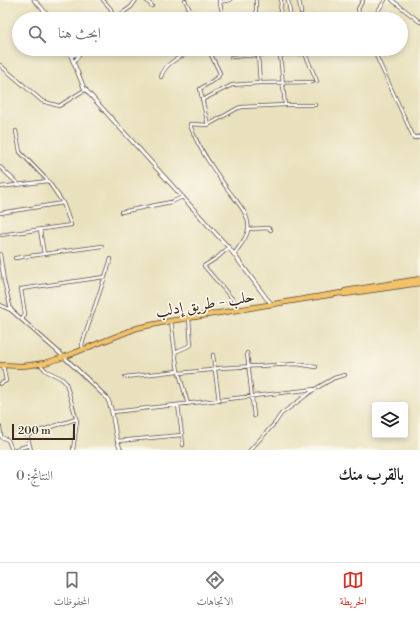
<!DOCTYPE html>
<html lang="ar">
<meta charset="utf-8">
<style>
:root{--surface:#fff;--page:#f2f2f2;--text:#222;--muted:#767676;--line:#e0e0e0;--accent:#d93025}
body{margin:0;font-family:"Libre Bodoni",Amiri,serif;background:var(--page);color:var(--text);direction:rtl}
.controls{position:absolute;right:12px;bottom:12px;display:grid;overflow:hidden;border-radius:4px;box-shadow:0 2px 6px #0003}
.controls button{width:36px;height:36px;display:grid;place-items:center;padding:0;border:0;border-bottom:1px solid var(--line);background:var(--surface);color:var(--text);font:20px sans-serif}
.scale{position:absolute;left:12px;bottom:10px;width:63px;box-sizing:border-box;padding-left:4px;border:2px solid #3b2a1e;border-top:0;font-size:11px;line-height:14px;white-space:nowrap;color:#3b2a1e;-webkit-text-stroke:3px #fbf7ec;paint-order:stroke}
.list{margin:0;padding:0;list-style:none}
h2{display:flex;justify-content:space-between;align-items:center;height:52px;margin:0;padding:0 16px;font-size:17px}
h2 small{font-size:13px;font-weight:400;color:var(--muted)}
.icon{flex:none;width:22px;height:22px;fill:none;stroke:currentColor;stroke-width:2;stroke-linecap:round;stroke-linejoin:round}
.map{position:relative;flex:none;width:420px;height:450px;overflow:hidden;direction:ltr}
.search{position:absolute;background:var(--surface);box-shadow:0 2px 6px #0003;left:12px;right:12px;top:12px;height:44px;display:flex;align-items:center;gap:10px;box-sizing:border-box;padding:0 14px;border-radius:22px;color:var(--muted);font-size:15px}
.sheet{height:112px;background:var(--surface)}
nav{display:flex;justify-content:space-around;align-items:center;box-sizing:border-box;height:56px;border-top:1px solid var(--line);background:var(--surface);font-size:11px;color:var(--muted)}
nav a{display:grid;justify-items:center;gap:2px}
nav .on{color:var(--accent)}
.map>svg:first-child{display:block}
</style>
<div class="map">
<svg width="420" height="450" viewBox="0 0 420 450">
<rect width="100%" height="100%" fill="#fbf7ec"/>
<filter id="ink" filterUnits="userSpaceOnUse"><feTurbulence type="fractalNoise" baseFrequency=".025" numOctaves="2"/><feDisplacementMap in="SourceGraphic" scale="8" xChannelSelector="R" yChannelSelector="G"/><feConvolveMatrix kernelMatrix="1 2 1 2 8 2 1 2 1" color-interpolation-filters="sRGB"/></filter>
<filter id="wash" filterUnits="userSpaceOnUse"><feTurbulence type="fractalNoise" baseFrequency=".012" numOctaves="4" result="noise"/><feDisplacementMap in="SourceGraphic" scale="16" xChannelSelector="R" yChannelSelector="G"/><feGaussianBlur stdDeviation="0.9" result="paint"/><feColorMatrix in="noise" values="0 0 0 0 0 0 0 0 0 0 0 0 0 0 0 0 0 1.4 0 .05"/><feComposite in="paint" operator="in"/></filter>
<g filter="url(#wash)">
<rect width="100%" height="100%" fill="#e9e1bd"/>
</g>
<g filter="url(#ink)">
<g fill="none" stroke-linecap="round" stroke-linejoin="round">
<defs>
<path id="minor" d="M103,0l8,9 2,10
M146,0l6,6
M185,0l9,19
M219,0l5,19
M256,0v19
M281,0l-1,14 6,5
M288,0l3,19
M299,0l2,13
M392,0l28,22
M219,2l11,-2
M114,19l17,-12 5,-7
M172,19l17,-10
M266,19l12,-3 1,1v2
M361,19l-3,-10 5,-9
M373,19l12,-19
M303,49l14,32
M373,49l41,89 6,-2
M280,54l5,51h30
M72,56l9,-3 4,-4
M231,57l27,-2v-6
M74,62l5,-7
M0,65l42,36 17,5 27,-17
M161,77c3,-11 12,-17 23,-22v-6
M260,83l53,-1
M202,100l30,-15 28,-2 -2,-28 43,-1
M208,125l-8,-36 18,-12 2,-4 -12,-24
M0,167l18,17
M0,187l48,-6
M121,212l50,-10 12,-5
M0,213l63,-10
M249,229l19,-1 3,2
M40,230l4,24
M0,235l71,-10 -8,-22 -15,-22 -28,-29 -4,-21
M229,247l-11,10 -14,9 31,36
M0,254l4,27 7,29
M234,254c5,-7 13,-16 14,-24 3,-16 -14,-31 -22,-43 -12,-17 -31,-44 -36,-63l18,1 30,-17 4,-1 43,-2
M15,258l87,-12
M22,320l3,-6 -4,-25 83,-12
M171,321l4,31
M83,350l-1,-6 29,-85
M247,353l7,63
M213,355l6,46
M40,364l6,7 15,7 5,5 11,38 -4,29
M178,371l-3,-19 16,-7 -2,-27
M179,373l9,31
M125,377l53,-6 1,2 32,-3 8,-2 78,-4 19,3
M0,384l6,-3 -3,-16
M178,405l4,30
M113,412l202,-23
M0,427l1,10 7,3 4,10
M117,441l65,-6 1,10
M13,450l17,-5
M31,450l-4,-15 49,-16
M250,450l25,-27 6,-9 34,-25 19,-11 11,-3"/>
<path id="tertiary" d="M34,0l7,7 9,12
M68,49l16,39 123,136 23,25 37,50 6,6
M0,305l11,5 53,47 43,41c9,16 5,36 14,52"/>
<path id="trunk" d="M345,291l75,-12
M0,365l23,1 22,-3 19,-6 73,-29 33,-7 171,-28 4,1 75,-11"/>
</defs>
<use href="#minor" stroke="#554536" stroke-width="4"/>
<use href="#tertiary" stroke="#554536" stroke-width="4.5"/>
<use href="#trunk" stroke="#554536" stroke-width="6"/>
<use href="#minor" stroke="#fff" stroke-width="2.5"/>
<use href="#tertiary" stroke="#fff" stroke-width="3"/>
<use href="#trunk" stroke="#f2c26a" stroke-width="4.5"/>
</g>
</g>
<g text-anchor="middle" stroke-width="3.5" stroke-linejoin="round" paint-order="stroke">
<g font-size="16" fill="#3b2a1e" stroke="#fbf7ec">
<text transform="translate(205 303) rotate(-9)" y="6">حلب - طريق إدلب</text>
</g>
</g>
</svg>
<div class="controls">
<button><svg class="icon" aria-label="layers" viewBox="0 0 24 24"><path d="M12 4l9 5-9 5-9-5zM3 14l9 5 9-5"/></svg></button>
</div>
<div class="scale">200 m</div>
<div class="search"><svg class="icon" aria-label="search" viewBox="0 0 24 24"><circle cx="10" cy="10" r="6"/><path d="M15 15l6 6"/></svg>ابحث هنا</div>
</div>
<section class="sheet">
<h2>بالقرب منك<small>النتائج: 0</small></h2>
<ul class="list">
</ul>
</section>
<nav>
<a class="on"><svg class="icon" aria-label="map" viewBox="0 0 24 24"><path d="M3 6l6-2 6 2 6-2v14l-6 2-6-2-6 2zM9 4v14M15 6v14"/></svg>الخريطة</a>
<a><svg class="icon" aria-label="directions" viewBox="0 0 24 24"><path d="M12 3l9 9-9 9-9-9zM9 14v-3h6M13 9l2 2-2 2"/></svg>الاتجاهات</a>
<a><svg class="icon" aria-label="saved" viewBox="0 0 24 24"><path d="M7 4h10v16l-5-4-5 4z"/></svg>المحفوظات</a>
</nav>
